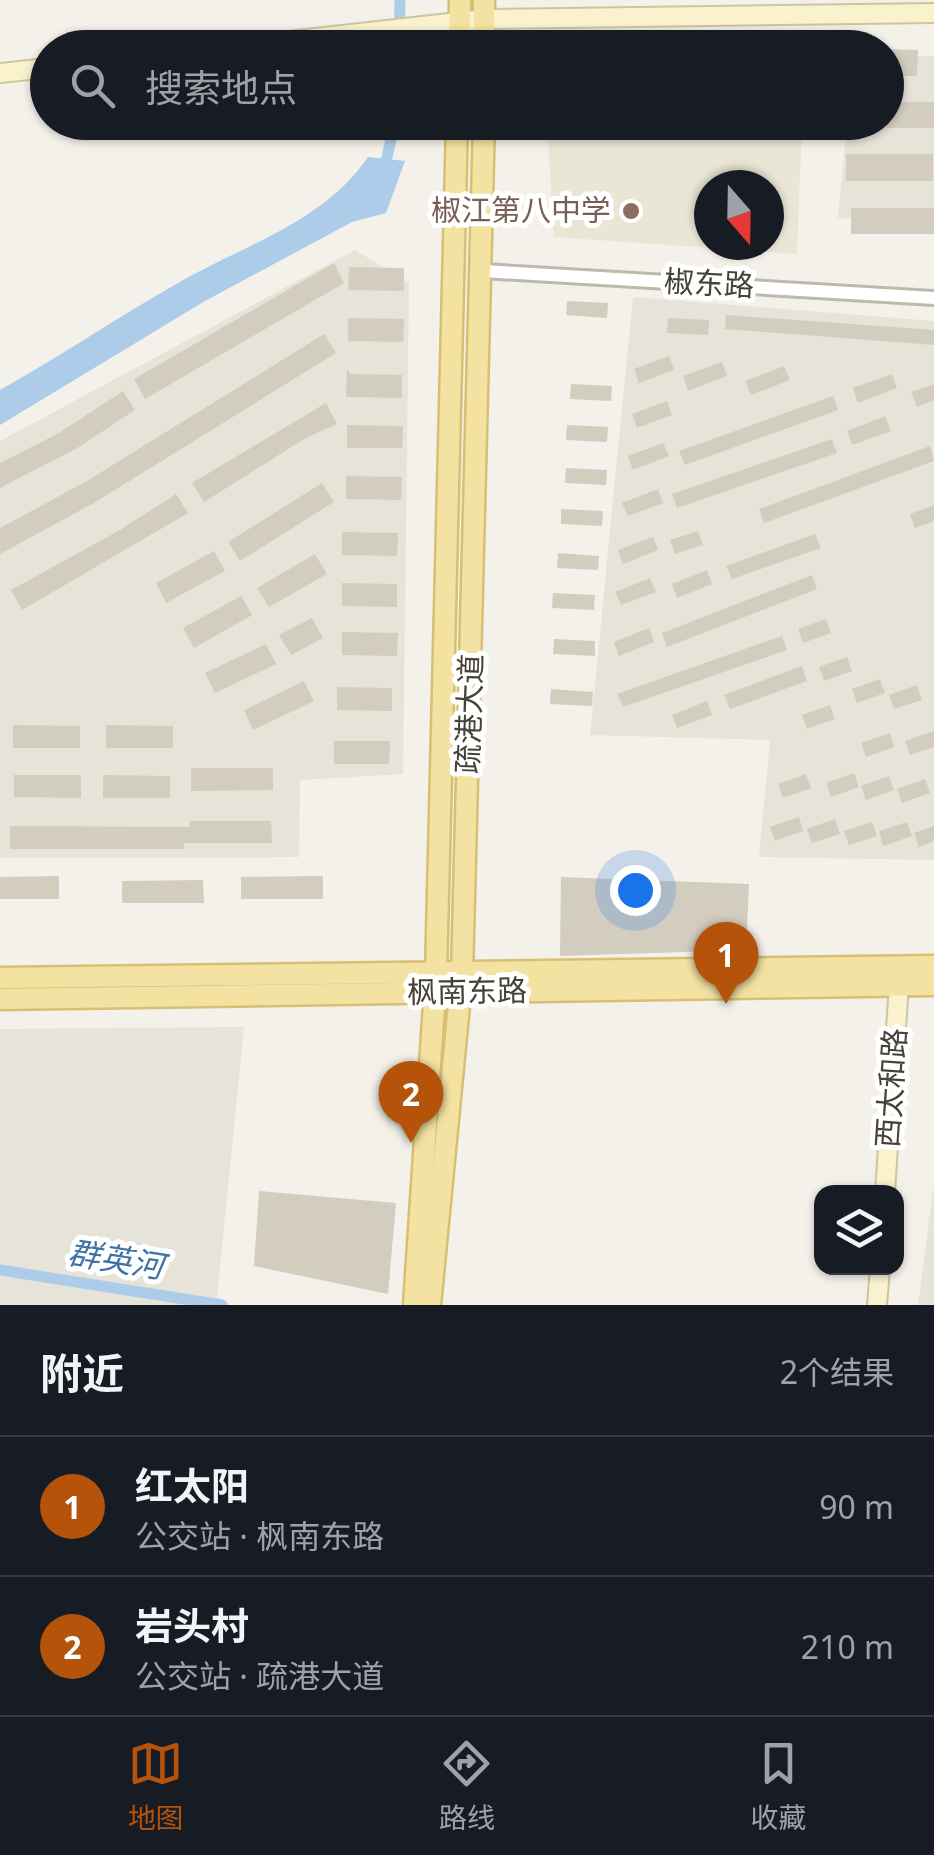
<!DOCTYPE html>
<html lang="zh">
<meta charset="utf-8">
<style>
:root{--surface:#171b24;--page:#242831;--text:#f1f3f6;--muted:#9ea1a6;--line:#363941;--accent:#b45309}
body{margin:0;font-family:"Noto Sans","Noto Sans SC",sans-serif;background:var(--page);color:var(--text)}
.controls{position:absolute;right:30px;bottom:30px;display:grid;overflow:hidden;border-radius:20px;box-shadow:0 2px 8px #0004}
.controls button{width:90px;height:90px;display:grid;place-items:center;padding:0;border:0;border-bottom:2px solid var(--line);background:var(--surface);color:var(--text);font:50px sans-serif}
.compass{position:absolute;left:694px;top:170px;width:90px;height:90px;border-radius:50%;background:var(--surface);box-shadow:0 2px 8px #0004;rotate:160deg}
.you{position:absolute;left:635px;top:890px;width:35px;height:35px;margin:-25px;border:8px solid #fff;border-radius:50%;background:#1a73e8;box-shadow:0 0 0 15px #1a73e833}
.badge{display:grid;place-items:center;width:65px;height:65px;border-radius:50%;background:var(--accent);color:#fff;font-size:32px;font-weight:700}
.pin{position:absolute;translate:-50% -82px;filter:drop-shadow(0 2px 5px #0008)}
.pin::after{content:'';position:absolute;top:52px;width:35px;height:30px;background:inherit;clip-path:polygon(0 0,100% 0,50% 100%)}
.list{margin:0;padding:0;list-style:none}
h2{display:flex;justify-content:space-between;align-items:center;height:130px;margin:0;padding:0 40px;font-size:42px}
h2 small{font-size:32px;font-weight:400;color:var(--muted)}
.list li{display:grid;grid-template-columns:65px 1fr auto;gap:30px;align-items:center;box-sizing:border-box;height:140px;padding:0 40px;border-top:2px solid var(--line)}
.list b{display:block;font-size:38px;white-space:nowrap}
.list p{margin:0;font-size:32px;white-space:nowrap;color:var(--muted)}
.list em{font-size:32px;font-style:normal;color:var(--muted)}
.icon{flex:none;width:55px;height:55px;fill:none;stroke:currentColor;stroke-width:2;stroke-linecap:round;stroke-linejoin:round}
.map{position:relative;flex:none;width:934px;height:1305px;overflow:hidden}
.search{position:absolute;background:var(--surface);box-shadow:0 2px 8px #0004;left:30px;right:30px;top:30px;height:110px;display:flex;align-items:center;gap:25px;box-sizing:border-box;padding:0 35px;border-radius:55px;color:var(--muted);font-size:38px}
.sheet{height:410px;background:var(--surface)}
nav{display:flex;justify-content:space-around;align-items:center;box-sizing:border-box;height:140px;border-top:2px solid var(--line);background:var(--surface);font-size:28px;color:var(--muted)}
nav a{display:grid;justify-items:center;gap:5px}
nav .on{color:var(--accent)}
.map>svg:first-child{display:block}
</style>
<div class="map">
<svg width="934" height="1305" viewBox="0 0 934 1305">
<rect width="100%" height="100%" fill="#f3f1e9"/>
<path fill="#e6e3d8" d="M887,56h47v167l-96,-5 9,-95 39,-1z
M355,250l54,33 -6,491 -103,6 -1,77 -299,1v-417z
M633,297l301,24v539l-175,-3 11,-117 -180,-5z
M244,1027l-28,278h-216v-276z
M934,1183v122h-16z"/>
<path fill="#eae6d5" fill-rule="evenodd" d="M542,28l263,3 -1,16h-261z
M547,123h255l-5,131 -243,-17zM709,185h60v60h-60z"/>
<path fill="#adcce9" d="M368,157l37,4 -19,52 -34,9 -147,79 -205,124v-35c63,-35 122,-76 185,-111 65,-36 140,-59 183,-122z"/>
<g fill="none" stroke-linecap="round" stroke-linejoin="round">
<path stroke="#adcce9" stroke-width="11" d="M399,48l1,-48
M384,170l11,-48
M0,1270l222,35"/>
</g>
<path fill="#d3cdc0" d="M886,49l32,1 -1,26h-31z
M886,102h48v26h-48z
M846,154h87v27h-87z
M851,208h83v26h-83z
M334,263l10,20 -199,116 -11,-20z
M349,267l55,1v23l-56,-1z
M567,301l41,2 -1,15 -41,-3z
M726,315l208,15v15l-209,-16z
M348,318l56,1 -1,23 -55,-1z
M668,318l41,2 -1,15 -41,-2z
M324,334l12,19 -242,150 -94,51v-26l87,-47z
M669,356l5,14 -35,13 -5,-14z
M722,362l5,14 -39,15 -5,-15z
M784,366l6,14 -39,15 -6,-14z
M347,369l3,5 52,1v23l-56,-1z
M892,374l5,14 -39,15 -5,-15z
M571,384l41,2 -1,15 -41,-2z
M934,384v16l-17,7 -6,-15z
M123,391l12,19 -56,37 -79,41v-25l59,-30z
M833,396l5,14 -153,55 -6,-14z
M667,401l5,14 -35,13 -5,-14z
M326,403l11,21 -33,15 -100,63 -12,-19z
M885,416l6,15 -39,14 -5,-14z
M347,425l56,1 -1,22h-55z
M567,425l41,2 -1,15 -41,-2z
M832,439l5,14 -160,55 -5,-14z
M663,443l6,13 -36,14 -5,-14z
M930,446l4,15 -170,62 -5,-14z
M566,468l41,2 -1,15 -41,-2z
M346,476l56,1 -1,23 -55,-1z
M322,483l12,19 -94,59 -12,-19z
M658,489l5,14 -35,13 -6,-13z
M176,494l12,19 -166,97 -11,-20 109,-60z
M934,505v16l-19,7 -5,-14z
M561,509l42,2 -1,15 -41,-2z
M698,531l5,14 -28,9 -5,-14z
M342,532l56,1 -1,23 -55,-1z
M815,534l6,14 -89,31 -6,-13z
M653,537l5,13 -35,14 -5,-14z
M214,551l11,20 -59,32 -10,-20z
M558,553l41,3 -1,14 -41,-2z
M315,554l12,20 -58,33 -12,-19z
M707,570l5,14 -35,14 -5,-14z
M812,575l5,14 -150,58 -5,-14z
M650,578l6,14 -35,13 -6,-13z
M342,583l55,1v23l-55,-1z
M553,593l42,2 -1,15 -42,-2z
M241,596l11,19 -58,33 -11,-20z
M312,618l11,20 -32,17 -12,-20z
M826,619l5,14 -28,10 -5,-14z
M649,628l5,14 -35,14 -5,-14z
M342,632l56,1 -1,23 -55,-1z
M782,636l5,14 -164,57 -6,-13z
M554,639l41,2v15l-42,-2z
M266,644l10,20 -61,29 -10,-20z
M847,657l5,14 -28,10 -5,-14z
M802,666l5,15 -77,28 -6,-14z
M880,679l5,14 -28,10 -5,-14z
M304,681l10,20 -61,29 -9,-20z
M917,685l5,15 -28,9 -5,-14z
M337,687l55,1v23l-55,-1z
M551,689l42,3 -1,14 -42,-2z
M707,701l5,14 -35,13 -5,-13z
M830,705l5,14 -28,10 -5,-14z
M13,725l67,1v22h-67z
M106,725l67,1v22h-67z
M934,731v16l-24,8 -5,-14z
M890,733l4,14 -28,10 -5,-14z
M334,741h56l-1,23h-55z
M191,768h82v22l-82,1z
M854,773l5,14 -28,10 -5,-14z
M806,774l5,14 -28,10 -5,-14z
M14,775h67v23l-67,-1z
M103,775l67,1v22h-67z
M889,776l5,14 -28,10 -5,-14z
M925,779l5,14 -28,10 -5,-14z
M799,817l4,14 -28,10 -5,-14z
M835,819l5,15 -28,9 -5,-14z
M190,821h81l1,22h-88v6h-174v-23l180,1z
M872,822l5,14 -28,9 -5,-14z
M907,822l5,14 -29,10 -4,-15z
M934,826v15l-15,6 -5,-14z
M59,876v23h-59v-22z
M323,876v23h-82v-22z
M561,877l188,7 -3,66 -186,6z
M203,880l1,23h-82v-22z
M259,1191l137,12 -8,91 -134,-28z"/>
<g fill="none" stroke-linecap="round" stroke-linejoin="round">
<defs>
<path id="street" d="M483,271l451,27"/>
<path id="secondary" d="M225,48l260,-29 449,-6
M0,73l48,-5
M885,1192l14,-208
M877,1305l3,-37"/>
<path id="primary" d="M484,0v48
M459,48l1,-48
M0,978l934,-12
M0,999l934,-14
M414,1305l22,-331 21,-852
M430,1305l32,-331 22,-852"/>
</defs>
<use href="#street" stroke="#bdb9ad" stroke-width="18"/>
<use href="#secondary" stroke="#cec59e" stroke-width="22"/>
<use href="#primary" stroke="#d7c073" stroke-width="25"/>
<use href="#street" stroke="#fff" stroke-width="12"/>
<use href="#secondary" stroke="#f9f2cd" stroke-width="18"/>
<use href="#primary" stroke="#f4e2a2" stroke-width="20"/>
</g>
<circle fill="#8d6e63" stroke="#fff" stroke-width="4" cx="631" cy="211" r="10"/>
<g text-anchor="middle" stroke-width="10" stroke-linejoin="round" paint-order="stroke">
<g font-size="30" fill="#785e54" stroke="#fff" text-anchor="end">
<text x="611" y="221">椒江第八中学</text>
</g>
<g font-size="30" fill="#464238" stroke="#fff">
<text transform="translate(709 284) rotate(3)" y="10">椒东路</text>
<text transform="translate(470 714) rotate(-88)" y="10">疏港大道</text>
<text transform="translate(467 992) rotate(-1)" y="10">枫南东路</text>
<text transform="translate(892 1088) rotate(-86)" y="10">西太和路</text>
</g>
<g font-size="32" font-style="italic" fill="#3d72a7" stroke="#fff">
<text transform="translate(116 1260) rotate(9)" y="11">群英河</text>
</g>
</g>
</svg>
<div class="controls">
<button><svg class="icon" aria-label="layers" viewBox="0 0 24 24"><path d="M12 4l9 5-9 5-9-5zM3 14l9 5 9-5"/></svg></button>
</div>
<svg class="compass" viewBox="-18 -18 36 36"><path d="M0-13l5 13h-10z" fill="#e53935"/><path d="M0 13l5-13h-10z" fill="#9ea1a6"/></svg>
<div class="you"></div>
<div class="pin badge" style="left:726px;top:1004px">1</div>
<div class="pin badge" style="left:411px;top:1143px">2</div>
<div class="search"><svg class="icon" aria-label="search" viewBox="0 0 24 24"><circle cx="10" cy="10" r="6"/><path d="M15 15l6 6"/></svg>搜索地点</div>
</div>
<section class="sheet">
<h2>附近<small>2个结果</small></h2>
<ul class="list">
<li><span class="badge">1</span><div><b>红太阳</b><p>公交站 · 枫南东路</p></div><em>90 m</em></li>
<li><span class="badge">2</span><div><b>岩头村</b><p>公交站 · 疏港大道</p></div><em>210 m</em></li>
</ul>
</section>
<nav>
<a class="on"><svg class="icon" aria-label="map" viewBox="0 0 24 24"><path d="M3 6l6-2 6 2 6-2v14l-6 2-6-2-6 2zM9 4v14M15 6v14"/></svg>地图</a>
<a><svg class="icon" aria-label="directions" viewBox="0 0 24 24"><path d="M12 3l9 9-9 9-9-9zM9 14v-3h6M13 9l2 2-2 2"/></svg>路线</a>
<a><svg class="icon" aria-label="saved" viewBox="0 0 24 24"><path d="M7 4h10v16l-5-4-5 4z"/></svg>收藏</a>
</nav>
